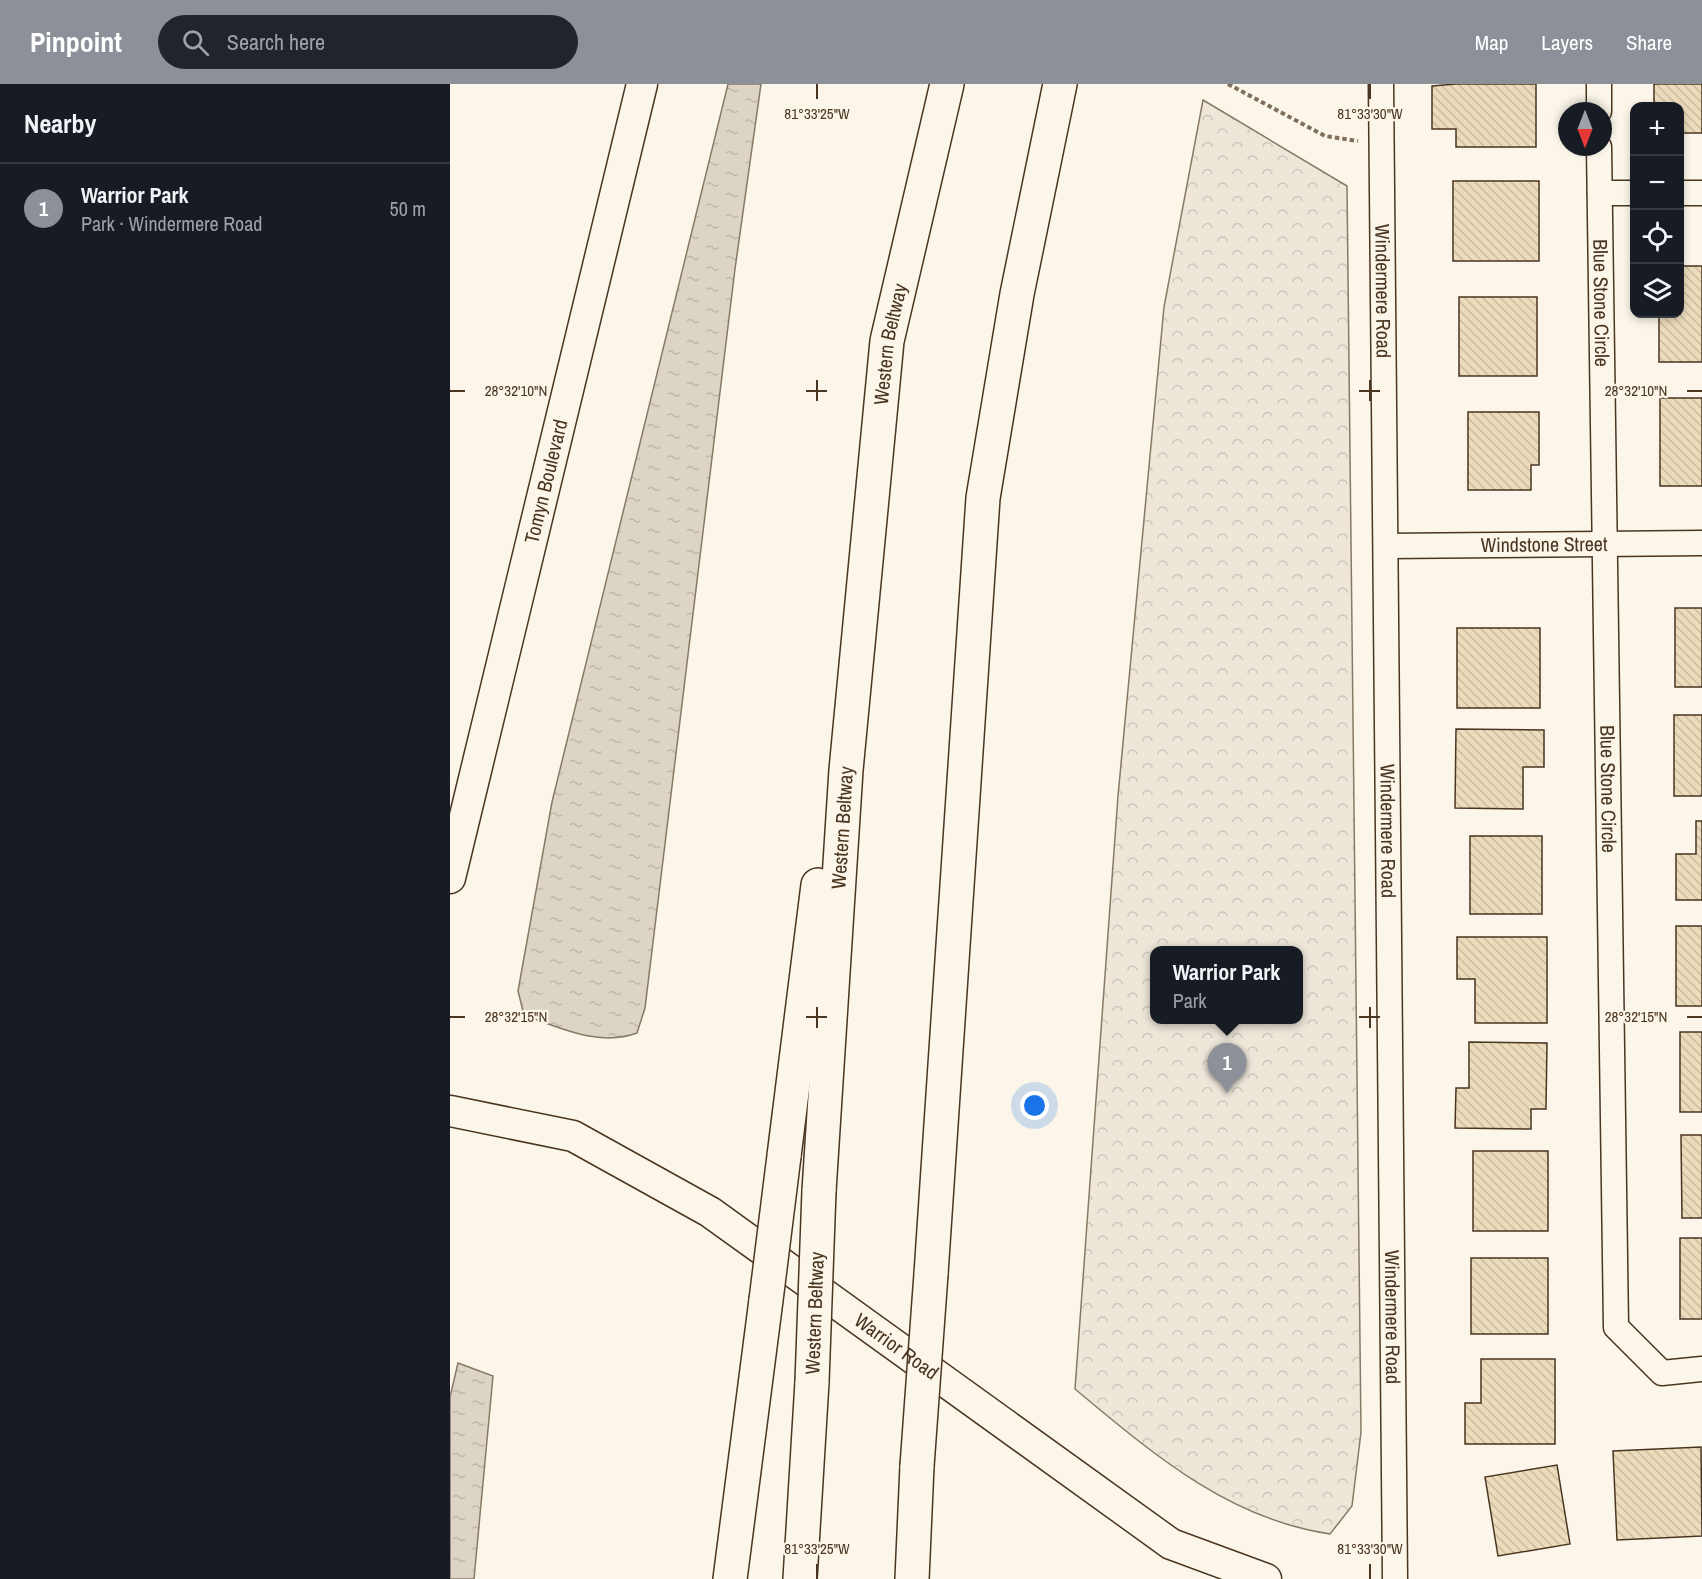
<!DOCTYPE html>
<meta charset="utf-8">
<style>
:root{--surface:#171b24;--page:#20242c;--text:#f1f3f6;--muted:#9ea1a6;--line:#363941;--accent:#8c9099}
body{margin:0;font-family:"Archivo Narrow",sans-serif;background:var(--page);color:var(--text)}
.controls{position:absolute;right:18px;top:18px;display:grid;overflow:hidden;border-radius:12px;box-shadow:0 3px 9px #0003}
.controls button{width:54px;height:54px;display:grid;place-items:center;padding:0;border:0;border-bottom:2px solid var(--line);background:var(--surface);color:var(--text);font:30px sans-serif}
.compass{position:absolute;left:1108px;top:18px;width:54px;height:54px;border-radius:50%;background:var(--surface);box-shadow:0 3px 9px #0003;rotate:180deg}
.you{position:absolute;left:585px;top:1022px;width:21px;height:21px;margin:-15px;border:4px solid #fff;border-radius:50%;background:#1a73e8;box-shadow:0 0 0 9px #1a73e833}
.badge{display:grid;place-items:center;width:39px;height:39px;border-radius:50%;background:var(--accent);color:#fff;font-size:20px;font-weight:700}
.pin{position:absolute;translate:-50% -50px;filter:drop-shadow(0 2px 3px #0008)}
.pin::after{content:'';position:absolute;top:32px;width:21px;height:18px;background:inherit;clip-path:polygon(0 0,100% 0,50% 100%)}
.popup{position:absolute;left:700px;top:862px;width:153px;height:78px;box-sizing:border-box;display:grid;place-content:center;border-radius:12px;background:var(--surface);filter:drop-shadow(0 2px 4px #0005);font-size:20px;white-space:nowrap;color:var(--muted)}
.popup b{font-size:22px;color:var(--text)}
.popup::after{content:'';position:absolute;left:50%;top:100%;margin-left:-12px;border:12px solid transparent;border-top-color:var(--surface)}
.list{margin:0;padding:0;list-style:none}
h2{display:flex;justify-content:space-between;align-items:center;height:78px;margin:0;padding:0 24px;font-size:26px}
h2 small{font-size:20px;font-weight:400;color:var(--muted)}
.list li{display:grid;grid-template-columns:39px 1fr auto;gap:18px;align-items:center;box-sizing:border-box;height:90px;padding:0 24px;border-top:2px solid var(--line)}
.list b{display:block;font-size:22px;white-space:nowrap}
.list p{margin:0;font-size:20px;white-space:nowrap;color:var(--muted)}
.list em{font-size:20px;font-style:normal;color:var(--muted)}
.icon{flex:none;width:33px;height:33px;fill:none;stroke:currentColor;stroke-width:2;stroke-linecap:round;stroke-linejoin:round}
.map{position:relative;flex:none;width:1252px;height:1495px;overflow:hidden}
header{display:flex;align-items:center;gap:36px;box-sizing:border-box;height:84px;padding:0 30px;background:var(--accent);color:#fff}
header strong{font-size:28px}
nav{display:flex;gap:33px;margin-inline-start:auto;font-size:21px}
.search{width:420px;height:54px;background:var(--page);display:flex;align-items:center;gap:15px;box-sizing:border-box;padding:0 21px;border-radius:33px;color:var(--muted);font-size:22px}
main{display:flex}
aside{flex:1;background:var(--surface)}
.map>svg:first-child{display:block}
</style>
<header>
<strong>Pinpoint</strong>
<div class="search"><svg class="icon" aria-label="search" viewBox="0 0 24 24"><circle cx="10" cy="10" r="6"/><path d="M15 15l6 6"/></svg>Search here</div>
<nav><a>Map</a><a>Layers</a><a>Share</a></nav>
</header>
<main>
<aside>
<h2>Nearby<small></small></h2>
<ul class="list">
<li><span class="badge">1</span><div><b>Warrior Park</b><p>Park · Windermere Road</p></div><em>50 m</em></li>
</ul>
</aside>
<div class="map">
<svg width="1252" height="1495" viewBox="0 0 1252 1495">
<defs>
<pattern id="park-crowns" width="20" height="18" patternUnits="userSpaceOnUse" patternTransform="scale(1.5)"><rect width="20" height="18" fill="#ede6d9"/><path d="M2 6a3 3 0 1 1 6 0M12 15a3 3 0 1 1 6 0" fill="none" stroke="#cdc6ba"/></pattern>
<pattern id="water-ripples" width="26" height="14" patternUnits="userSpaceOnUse" patternTransform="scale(1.5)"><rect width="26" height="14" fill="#dcd4c6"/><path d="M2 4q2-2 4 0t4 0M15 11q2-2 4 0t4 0" fill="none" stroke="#beb7aa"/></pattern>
<pattern id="building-back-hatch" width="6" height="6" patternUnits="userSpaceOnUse" patternTransform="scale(1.5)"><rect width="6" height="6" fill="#ecdcbc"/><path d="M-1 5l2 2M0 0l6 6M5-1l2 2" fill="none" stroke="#ccbda1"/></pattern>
</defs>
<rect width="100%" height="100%" fill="#fbf6e9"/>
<path fill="url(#park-crowns)" stroke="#887966" stroke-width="1.5" fill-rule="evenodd" d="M753,16l144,86 14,1246 -9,74 -22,28c-102,-15 -178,-81 -255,-145l43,-593 46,-489zM705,866h144v70h-144z"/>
<path fill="url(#water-ripples)" stroke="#887966" stroke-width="1.5" d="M278,0h33l-26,185 -90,739 -8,25c-38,14 -77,-5 -113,-18l-6,-24 34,-189z
M8,1279l35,13 -19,203h-24v-182z"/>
<path fill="url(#building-back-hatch)" stroke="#4a3520" stroke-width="1.5" d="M1006,0h80v63h-80v-18h-24v-43z
M1204,0h48v49h-22v-27h-26z
M1003,97h86v80h-86z
M1230,182h22v96h-43v-48h21z
M1009,213h78v79h-78z
M1210,314h42v88h-42z
M1018,328h71v53h-8v25h-63z
M1225,524h27v79h-27z
M1007,544h83v80h-83z
M1224,631h28v81h-28z
M1006,645l88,1v37h-21v42l-68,-1z
M1246,737h6v79h-26v-46h20z
M1020,752h72v78h-72z
M1226,842h26v80h-26z
M1007,853h90v86h-72v-44h-18z
M1230,948h22v80h-22z
M1019,958l78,1 -1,66h-15v20l-76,-1 1,-40h13z
M1231,1051h21v83h-20z
M1023,1067h75v80h-75z
M1230,1154h22v81h-22z
M1021,1174h77v76h-77z
M1031,1275h74v85h-90v-41h16z
M1251,1363l1,89 -85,4 -4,-89z
M1107,1381l13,79 -72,12 -13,-79z"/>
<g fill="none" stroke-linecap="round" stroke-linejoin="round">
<defs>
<g id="minor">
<path id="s1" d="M931,0l14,1495"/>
<path d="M1149,0v27"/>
<path id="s2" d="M1149,63l17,1180 46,46 40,-4"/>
<path d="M1150,109h34"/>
<path d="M1230,109h22"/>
<path id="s3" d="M936,462l316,-3"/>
</g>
<g id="tertiary">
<path id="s4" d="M0,794l192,-794"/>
<path id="s5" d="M0,1027l123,25 137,76 461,332 95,35"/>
</g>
<g id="motorway">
<path d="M334,1072l34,-271"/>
<path id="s6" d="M369,1107l27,-421 41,-429 60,-257"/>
<path d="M481,1190l52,-776 34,-204 43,-210"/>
<path d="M280,1495l36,-279"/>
<path d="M350,1495l12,-197"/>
<path d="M462,1495l5,-113"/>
</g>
</defs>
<use href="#minor" stroke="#4a3520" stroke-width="27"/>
<use href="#tertiary" stroke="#4a3520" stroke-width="33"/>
<use href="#motorway" stroke="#4a3520" stroke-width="36"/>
<path stroke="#7f6f5c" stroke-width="4" stroke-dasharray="4.5 3" stroke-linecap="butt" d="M778,0l97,52 33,5"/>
<use href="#minor" stroke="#fbf6e9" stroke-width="24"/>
<use href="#tertiary" stroke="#fbf6e9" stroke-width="30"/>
<use href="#motorway" stroke="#fbf6e9" stroke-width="33"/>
<defs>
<g id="motorway-bridge">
<path d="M316,1216l18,-144"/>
<path id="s7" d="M362,1298l7,-191"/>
<path d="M467,1382l14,-192"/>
</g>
</defs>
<use href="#motorway-bridge" stroke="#4a3520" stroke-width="36" stroke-linecap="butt"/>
<use href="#motorway-bridge" stroke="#fbf6e9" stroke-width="33"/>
</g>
<path fill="none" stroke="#4a3520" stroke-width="2" d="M367,0v15M920,0v15M367,296v21M920,296v21M0,307h15M356,307h21M909,307h21M1237,307h15M367,923v21M920,923v21M0,933h15M356,933h21M909,933h21M1237,933h15M367,1480v15M920,1480v15"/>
<g text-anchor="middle" stroke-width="4.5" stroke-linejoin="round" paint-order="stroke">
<g font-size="20" fill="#4a3520" stroke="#fbf6e9">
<text dy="7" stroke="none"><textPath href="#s1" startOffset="207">Windermere Road</textPath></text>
<text dy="7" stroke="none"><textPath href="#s2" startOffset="156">Blue Stone Circle</textPath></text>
<text dy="7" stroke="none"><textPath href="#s6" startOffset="850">Western Beltway</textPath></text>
<text dy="7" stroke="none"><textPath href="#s4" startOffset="408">Tomyn Boulevard</textPath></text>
<text dy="7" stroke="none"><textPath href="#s3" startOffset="158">Windstone Street</textPath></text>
<text dy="7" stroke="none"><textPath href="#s2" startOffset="642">Blue Stone Circle</textPath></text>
<text dy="7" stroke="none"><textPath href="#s6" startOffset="364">Western Beltway</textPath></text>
<text dy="7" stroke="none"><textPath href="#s1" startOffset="747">Windermere Road</textPath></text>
<text dy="7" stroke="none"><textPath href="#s7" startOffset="69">Western Beltway</textPath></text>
<text dy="7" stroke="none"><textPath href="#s1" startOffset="1233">Windermere Road</textPath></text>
<text dy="7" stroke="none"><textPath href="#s5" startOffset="512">Warrior Road</textPath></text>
</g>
</g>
<g font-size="15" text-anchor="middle" fill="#4a3520" stroke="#fbf6e9" stroke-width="4.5" stroke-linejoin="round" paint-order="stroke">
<text x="367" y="35">81°33'25"W</text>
<text x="920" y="35">81°33'30"W</text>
<text x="1186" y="312">28°32'10"N</text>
<text x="66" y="312">28°32'10"N</text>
<text x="1186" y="938">28°32'15"N</text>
<text x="66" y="938">28°32'15"N</text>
<text x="367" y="1470">81°33'25"W</text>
<text x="920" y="1470">81°33'30"W</text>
</g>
</svg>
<div class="controls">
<button>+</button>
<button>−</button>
<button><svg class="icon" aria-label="locate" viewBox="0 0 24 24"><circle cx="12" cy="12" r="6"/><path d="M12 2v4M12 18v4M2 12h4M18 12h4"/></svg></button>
<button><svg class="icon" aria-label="layers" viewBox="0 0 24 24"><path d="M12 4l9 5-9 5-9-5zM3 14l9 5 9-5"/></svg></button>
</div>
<svg class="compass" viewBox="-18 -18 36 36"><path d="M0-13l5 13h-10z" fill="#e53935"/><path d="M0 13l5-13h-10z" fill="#9ea1a6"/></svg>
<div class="you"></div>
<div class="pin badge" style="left:777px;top:1009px">1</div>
<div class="popup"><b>Warrior Park</b>Park</div>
</div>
</main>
